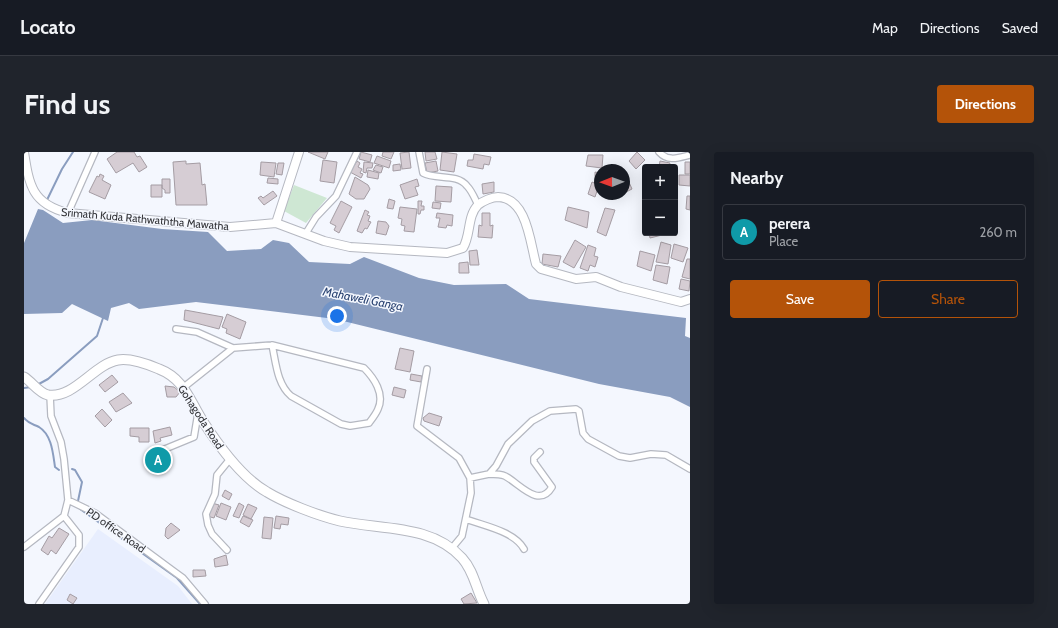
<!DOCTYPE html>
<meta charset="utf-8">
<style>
:root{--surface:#171b24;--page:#20242c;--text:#f1f3f6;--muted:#9ea1a6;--line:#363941;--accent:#b45309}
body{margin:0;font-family:Cabin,sans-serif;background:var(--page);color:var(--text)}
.controls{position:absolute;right:12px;top:12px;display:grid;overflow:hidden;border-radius:4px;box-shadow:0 4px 16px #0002}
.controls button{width:36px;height:36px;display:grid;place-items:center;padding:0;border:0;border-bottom:1px solid var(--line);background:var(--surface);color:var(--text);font:20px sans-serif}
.compass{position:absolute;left:570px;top:12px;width:36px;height:36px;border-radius:50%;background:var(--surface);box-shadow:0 4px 16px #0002;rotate:269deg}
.you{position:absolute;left:313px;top:164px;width:14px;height:14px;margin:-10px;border:3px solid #fff;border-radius:50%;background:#1a73e8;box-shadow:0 0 0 6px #1a73e833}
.badge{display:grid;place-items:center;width:26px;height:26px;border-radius:50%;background:var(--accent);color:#fff;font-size:13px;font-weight:700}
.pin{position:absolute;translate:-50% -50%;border:2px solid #fff;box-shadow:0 1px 4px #0006}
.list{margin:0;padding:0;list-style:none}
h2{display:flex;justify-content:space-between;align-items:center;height:52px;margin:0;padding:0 16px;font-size:17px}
h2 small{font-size:13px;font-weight:400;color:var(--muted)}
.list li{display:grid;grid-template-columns:26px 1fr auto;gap:12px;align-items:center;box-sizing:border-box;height:56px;margin:0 8px 8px;padding:0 8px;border:1px solid var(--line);border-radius:4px}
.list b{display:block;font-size:15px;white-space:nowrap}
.list p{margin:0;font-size:13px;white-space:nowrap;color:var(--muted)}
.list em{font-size:13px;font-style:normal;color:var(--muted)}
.actions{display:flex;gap:8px;padding:12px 16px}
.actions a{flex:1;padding:9px 0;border:1px solid var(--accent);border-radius:4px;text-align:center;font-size:14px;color:var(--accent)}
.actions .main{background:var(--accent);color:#fff}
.map{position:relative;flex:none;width:666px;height:452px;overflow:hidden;border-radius:4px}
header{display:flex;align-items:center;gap:24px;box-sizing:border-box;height:56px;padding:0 20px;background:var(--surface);border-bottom:1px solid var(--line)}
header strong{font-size:19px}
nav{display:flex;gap:22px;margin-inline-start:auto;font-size:14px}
.intro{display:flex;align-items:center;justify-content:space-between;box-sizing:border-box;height:96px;padding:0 24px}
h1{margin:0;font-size:28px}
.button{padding:10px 18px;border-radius:4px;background:var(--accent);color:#fff;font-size:14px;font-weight:700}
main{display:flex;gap:24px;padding:0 24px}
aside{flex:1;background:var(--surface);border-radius:4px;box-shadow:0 4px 16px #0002}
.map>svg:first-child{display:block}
</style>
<header>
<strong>Locato</strong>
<nav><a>Map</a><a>Directions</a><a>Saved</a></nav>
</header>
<div class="intro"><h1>Find us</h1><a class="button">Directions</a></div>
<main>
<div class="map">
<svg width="666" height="452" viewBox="0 0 666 452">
<rect width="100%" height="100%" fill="#f4f7fe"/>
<path fill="#e8eefe" d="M74,377l80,57 14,18h-147z"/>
<path fill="#cee7d3" d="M270,33l33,13 -21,25 -22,-12z"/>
<path fill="#8a9dbf" d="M14,57l5,1 20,13 29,-3 70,9 46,3 19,19 34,-2 12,-9 16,3 20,19 41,2 14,-7 55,21 35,7 52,-1 23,15 157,19 -1,18 5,2v69l-20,-10 -71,-13 -264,-65 -139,-17 -57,7 -10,-6 -18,5 -3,13 -36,-17 -10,9 -38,1v-71z"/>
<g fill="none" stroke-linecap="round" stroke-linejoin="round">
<path stroke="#8a9dbf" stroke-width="2" d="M22,50l16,-33 11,-17
M13,233l11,-6 49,-43 7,-21
M0,236l7,-1
M0,266c5,6 9,6 15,9 13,8 14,27 16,40l4,3
M48,317l3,1 7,12 -4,19
M56,357l97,69 23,26"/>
</g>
<path fill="#d6cdd4" stroke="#a49ca3" d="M93,0h17l3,5 3,-1 7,11 -8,5 -6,-9 -17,10 -9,-14z
M284,0h20l-3,7z
M337,0l11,3 -2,7 -11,-3z
M359,0h11l-3,7 -9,-3z
M385,0l2,16 -9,1 -2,-16z
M401,0h10l2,7 -11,2z
M418,0l15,2 -3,18 -14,-2z
M613,0l8,8 -9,9 -7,-8z
M450,2l17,3 -2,8 -5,-1 -1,5 -16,-3 1,-6h5z
M564,3h15l-1,13 -16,-2z
M353,4l14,5 -2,7 -15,-5z
M299,8l14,2 -3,21 -14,-2z
M162,9v3l14,-1 2,22 3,-1 2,21h-31l-3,-43z
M333,9l3,2 -2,4 4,2 -2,4 3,1 -2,4 -11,-6z
M412,9l2,10 -11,2 -2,-10z
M636,9l10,2 -1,4h-10z
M237,10l15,1 -2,14 -14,-2z
M340,10l9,1 -1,5h-5l-1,5 -3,-1z
M661,10h5v12h-5z
M254,11h6l-2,12 -6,-1z
M376,12l1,6 -8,1v-6z
M352,13l7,2 -2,6 -8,-3z
M344,18l11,3 -1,6 -11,-2z
M600,19l8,18 -8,4z
M571,20l5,1v9l-5,-1z
M76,22l4,2 -2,4 9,5 -6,14 -16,-7 8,-16 2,1z
M655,23h11v11l-11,-1z
M331,25l13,8 2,4 -6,10h-8l-7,-5z
M244,26l10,1v5l-11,-1z
M138,27h8v14h-5v-3l-3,-2z
M393,27l2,7 -4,1 3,8 -13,4 -5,-14z
M470,30v10l-11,2 -1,-10z
M568,30l7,3 -4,12 -7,-3z
M127,33h11v12h-11z
M412,34l16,1 -1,15 -16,-1z
M249,39l4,5 -13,9 -6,-7 3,-2 2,2z
M663,44h3v14l-4,-1z
M365,47l6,2 -2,8 -6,-1z
M317,49l11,6 -13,26 -5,-3 2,-4 -6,-3z
M394,49h4l-1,5h3v4h-3l-1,4h-2z
M409,50l8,1 -1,6 -8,-1z
M376,55l17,2 -3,23 -10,-1 1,-5 -4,-1 1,-6 -4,-1z
M544,55l21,5 -2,16 -22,-8z
M581,56l10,2 -9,26 -9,-4z
M341,58l4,2 -2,3 3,1 -2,5 3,1 -4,7 -2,-1 -3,5 -5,-2z
M413,61l16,2 -1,11 -5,-1 -1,3 -8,-1 2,-9h-4z
M458,61h8v13l3,-1 -1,13 -14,-1 1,-12 3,1z
M354,69l8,1 3,4 -3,9 -10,-2z
M625,81h12l1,2 -12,3z
M551,88l11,7 -12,21 -11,-6z
M637,90l10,3 -3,19 -12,-2z
M650,92l14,4 -5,14 -12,-4z
M564,93l8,3 -2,8 4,1 -3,10 -5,-2 -2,6 -8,-3z
M453,98l2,15h-9l-1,-14z
M616,99l15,4 -4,16 -14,-5z
M519,102l18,2 -3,11 -16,-3z
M663,107h3v20l-8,-2z
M444,110l1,11h-10v-10z
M632,113l14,2 -3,17 -14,-4z
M657,127l9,2 -1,10 -10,-2z
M161,158l38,7 -4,12 -35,-9z
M203,162l19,8 -6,17 -14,-6 1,-4 -5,-2z
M376,196l14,3 -4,21 -15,-3z
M387,222l11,2 -1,6 -11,-2z
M88,223l6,7 -13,10 -6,-7z
M141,234l9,1 6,5 -4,5h-9z
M370,235l12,3 -2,8 -12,-3z
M99,241l9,10 -16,9 -7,-10z
M78,257l10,11 -7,7 -10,-11z
M405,261l13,4 -3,9 -15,-5 -1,-3z
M146,275l2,8 -12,3 1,3 -6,2 -2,-12z
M106,276h19v14h-10v-5l-9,-1z
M132,301l9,5 -3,7 -11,-3z
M201,338l7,4 -3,6 -7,-4z
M188,351l7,2 -5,13 -7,-2z
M197,351l10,4 -5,13 -10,-4z
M215,351l5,3 -5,12 -6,-2z
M224,352l9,4 -6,11 -8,-4z
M219,364l10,4 -4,7 -9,-5z
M252,364l13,2 -1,7 -7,-1 -1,5 -6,-1z
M240,365l9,1 -2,21 -9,-1z
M147,371l9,7 -12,9 -3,-3 1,-8z
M35,376l10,6 -13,20 -5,-4 -3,5 -7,-5 8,-14 3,2z
M202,403l2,10 -13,2 -1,-8z
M169,418h12l1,6 -13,1z
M447,441l6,10 -13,1 -3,-5z
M46,442l7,4 -4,6 -6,-4z"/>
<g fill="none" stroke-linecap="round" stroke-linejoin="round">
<defs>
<path id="street" d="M395,0l4,21c13,7 34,0 44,13 5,5 8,13 11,19
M635,0c9,10 19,6 31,3
M44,61l27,-61
M282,81l10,-16 20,-21 21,-44
M152,177l21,3 36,16
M403,217l-10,57 42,32 11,20 1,15 -9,43 -10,12
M160,235l49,-39 39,-3 92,23c10,10 21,26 14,41 -2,5 -6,10 -9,14l-19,3 -9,-2 -50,-28c-14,-12 -15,-33 -19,-51
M26,243l1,21 10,26 3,17 4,41 27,13 77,57 11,8 22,26
M136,299l34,-14 4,-24
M465,322c5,0 12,0 16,2 15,8 34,33 47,11l-18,-25v-4l6,-6
M446,326l19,-4 7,-8 12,-22 24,-23 18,-10 26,-2 3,2 4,22 5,6 31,17 11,2 21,-4 15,1 24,14
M442,367c18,7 48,12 58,30
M0,395l40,-31
M203,398l-15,-16 -4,-9 -2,-11 9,-20 2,-19 13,-16
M15,452l40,-57v-12l-15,-19 4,-16"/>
<path id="secondary" d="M0,0c5,33 8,52 44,61l162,14 46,-4 48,18 26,6 97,6 16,-5c8,-13 4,-32 15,-43 5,-4 14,-8 20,-8 29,1 32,45 38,67l5,5 35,10 20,-2 25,10 60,15 9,-3
M252,71l23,-71"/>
<path id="primary" d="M0,225c8,5 15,16 24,18 26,4 46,-31 70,-35 12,-2 29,4 41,9 26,10 31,33 45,54 15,23 38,55 63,69 18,11 52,24 73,29 41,9 91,3 122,37 12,13 14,31 22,46"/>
</defs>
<use href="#street" stroke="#b5b8c1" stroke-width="8"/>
<use href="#secondary" stroke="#b5b8c1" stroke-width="10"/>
<use href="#primary" stroke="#b5b8c1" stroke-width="11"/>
<use href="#street" stroke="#fff" stroke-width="5.5"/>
<use href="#secondary" stroke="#fff" stroke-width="8"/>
<use href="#primary" stroke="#fff" stroke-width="9"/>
</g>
<g text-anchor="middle" stroke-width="3" stroke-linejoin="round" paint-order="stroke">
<g font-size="11" fill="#333438" stroke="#f4f7fe">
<text transform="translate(121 67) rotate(5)" y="4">Srimath Kuda Rathwaththa Mawatha</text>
<text transform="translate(177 265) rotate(57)" y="4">Gohagoda Road</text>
<text transform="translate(92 378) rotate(35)" y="4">PD office Road</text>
</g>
<g font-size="12" font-style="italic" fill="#294271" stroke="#f4f7fe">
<text transform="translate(339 147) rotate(11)" y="4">Mahaweli Ganga</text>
</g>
</g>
</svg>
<div class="controls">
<button>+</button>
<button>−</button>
</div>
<svg class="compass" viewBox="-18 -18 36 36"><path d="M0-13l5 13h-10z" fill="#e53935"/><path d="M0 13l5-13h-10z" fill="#9ea1a6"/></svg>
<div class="you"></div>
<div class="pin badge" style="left:134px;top:308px;background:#0f9aa8">A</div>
</div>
<aside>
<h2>Nearby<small></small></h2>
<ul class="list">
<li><span class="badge" style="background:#0f9aa8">A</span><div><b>perera</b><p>Place</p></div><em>260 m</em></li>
</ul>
<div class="actions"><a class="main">Save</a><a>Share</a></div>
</aside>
</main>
